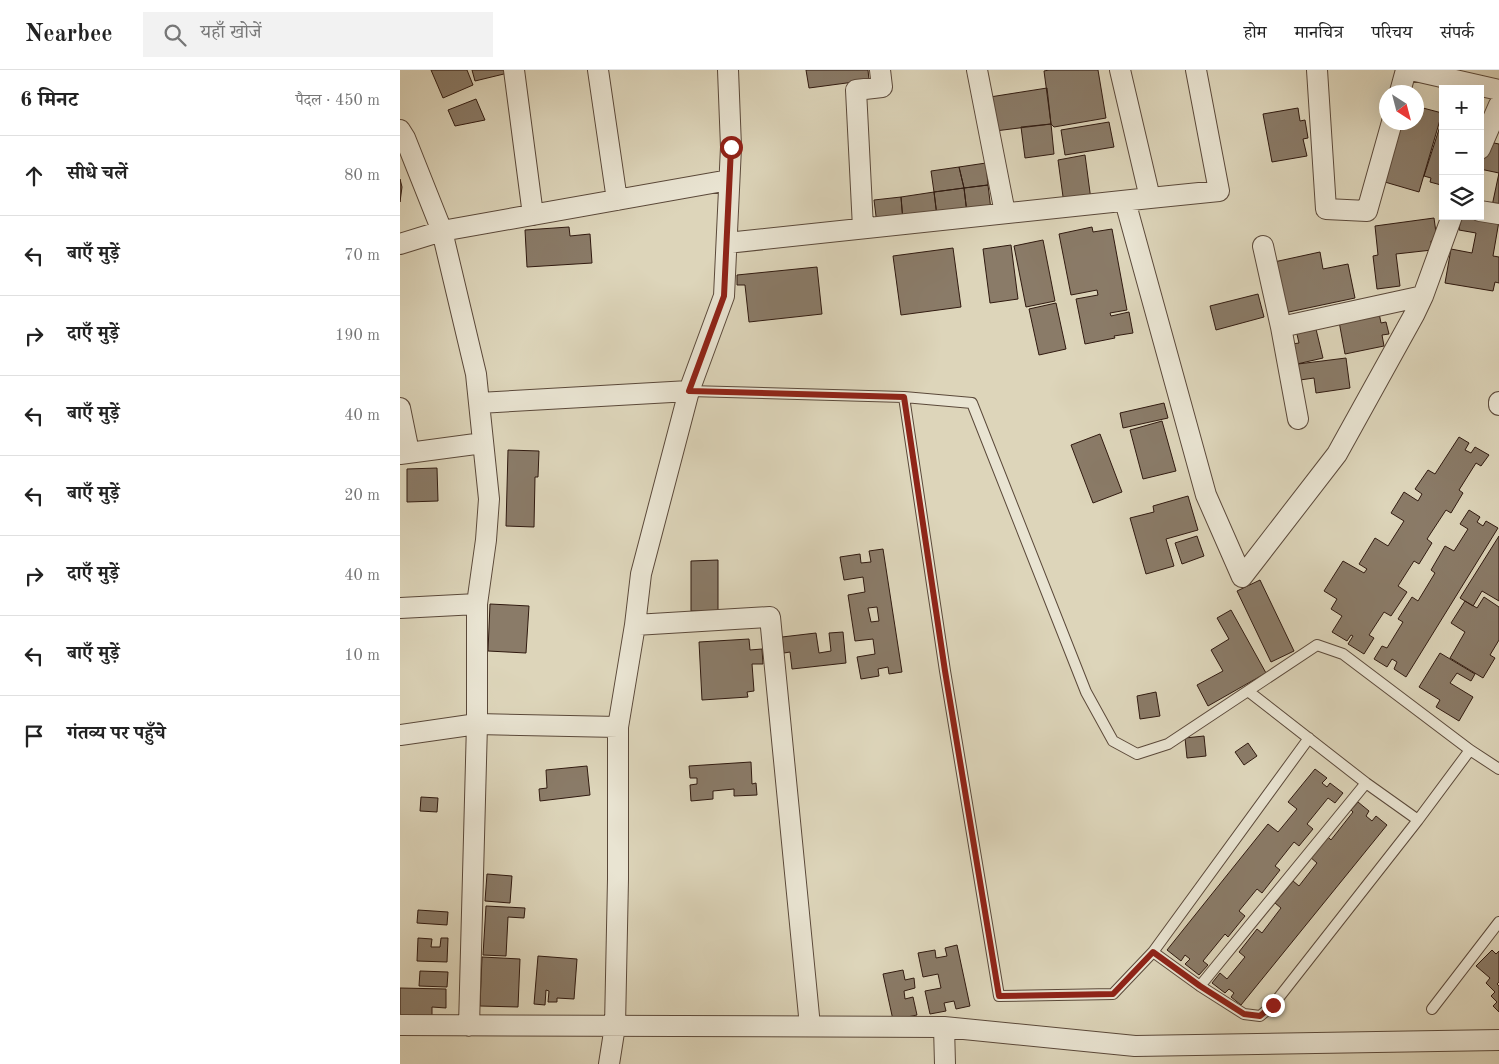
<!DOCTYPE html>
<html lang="hi">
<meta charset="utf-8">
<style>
:root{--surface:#fff;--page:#f2f2f2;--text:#222;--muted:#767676;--line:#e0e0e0}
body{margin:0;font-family:"Old Standard TT","Noto Serif Devanagari",serif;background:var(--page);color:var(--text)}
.controls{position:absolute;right:15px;top:15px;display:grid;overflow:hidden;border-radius:0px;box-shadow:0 5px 20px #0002}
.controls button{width:45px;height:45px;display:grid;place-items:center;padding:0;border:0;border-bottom:1px solid var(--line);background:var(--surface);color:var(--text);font:25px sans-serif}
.compass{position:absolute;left:979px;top:15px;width:45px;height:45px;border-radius:50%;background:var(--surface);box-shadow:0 5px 20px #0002;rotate:144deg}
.stop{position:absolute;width:15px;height:15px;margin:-11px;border:4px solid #8f2418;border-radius:50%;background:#fff}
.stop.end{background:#8f2418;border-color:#fff;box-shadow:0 1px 5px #0008}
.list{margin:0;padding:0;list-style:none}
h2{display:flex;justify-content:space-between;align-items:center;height:65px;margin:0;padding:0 20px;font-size:21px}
h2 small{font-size:16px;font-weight:400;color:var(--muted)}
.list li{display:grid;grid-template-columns:32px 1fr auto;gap:15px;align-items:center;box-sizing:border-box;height:80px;padding:0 20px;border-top:1px solid var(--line)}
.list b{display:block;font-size:19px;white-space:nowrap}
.list em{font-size:16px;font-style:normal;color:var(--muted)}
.icon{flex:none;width:28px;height:28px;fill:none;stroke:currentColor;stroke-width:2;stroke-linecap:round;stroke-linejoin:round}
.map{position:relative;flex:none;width:1099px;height:994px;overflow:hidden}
header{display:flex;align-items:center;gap:30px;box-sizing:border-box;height:70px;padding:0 25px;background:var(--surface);border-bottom:1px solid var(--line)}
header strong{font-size:24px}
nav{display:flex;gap:28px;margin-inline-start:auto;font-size:18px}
.search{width:350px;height:45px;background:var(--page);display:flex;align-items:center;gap:12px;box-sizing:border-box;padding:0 18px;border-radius:0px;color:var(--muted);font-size:19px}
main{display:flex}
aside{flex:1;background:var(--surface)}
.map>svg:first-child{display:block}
</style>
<header>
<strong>Nearbee</strong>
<div class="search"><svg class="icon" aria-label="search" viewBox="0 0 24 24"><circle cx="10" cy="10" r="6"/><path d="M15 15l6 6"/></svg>यहाँ खोजें</div>
<nav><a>होम</a><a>मानचित्र</a><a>परिचय</a><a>संपर्क</a></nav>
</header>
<main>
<aside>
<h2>6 मिनट<small>पैदल · 450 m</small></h2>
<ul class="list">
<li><svg class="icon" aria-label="ahead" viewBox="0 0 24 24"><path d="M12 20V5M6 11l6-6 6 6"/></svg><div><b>सीधे चलें</b></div><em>80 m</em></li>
<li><svg class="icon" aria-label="left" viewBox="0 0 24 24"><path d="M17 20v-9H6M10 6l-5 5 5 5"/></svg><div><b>बाएँ मुड़ें</b></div><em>70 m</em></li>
<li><svg class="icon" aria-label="right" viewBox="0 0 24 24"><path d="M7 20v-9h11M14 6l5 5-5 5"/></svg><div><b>दाएँ मुड़ें</b></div><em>190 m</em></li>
<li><svg class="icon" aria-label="left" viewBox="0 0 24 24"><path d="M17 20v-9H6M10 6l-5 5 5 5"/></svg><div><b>बाएँ मुड़ें</b></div><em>40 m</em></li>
<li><svg class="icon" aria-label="left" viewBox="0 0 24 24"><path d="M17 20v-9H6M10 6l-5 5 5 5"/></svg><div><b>बाएँ मुड़ें</b></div><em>20 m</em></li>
<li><svg class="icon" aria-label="right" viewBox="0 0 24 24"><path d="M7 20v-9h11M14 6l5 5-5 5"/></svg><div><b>दाएँ मुड़ें</b></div><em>40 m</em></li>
<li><svg class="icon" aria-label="left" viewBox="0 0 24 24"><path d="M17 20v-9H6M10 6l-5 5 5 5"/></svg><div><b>बाएँ मुड़ें</b></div><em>10 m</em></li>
<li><svg class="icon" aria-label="arrive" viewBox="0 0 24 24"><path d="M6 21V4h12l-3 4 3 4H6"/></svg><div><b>गंतव्य पर पहुँचे</b></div></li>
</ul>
</aside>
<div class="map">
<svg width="1099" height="994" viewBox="0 0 1099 994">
<rect width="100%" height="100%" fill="#ddd5ba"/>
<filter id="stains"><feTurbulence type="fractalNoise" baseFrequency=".004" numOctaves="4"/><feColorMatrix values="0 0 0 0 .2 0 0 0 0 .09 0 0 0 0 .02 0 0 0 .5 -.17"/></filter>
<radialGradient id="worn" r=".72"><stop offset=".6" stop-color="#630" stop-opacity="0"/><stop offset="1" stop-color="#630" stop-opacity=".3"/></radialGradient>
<path fill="#8a7b68" stroke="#301a10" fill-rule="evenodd" d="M31,0h36l6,15 -30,13z
M72,0h35l1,3 -33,8z
M406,0h62l1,10 -60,8z
M649,0h49l8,48 -52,9 -3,-3 -7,-53z
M647,18l4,36 -56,7 -5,-34z
M76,29l9,21 -30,6 -7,-16z
M898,38l2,13 5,-1 3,18 -5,1 4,17 -35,6 -9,-48z
M1023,38l19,5 -23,79 -41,-12 17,-58h21v-4l3,1z
M1042,50l1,24 -2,6 2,1v32l-1,-1 -1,3 -11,-3 1,-4 -7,-2z
M709,52l5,25 -49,8 -4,-25z
M651,54l3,30 -29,4 -4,-31z
M1084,71l15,3v64l-7,-2 7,-33 -19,-4v-10z
M685,85l6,45 -27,4 -6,-44z
M586,93l2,22 -24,3 -5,-21z
M559,97l5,21 -30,4 -3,-21z
M0,109l2,8 -2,15z
M588,115l3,25 -24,3 -3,-25z
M564,118l3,25 -30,3 -3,-24z
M534,122l3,24 -34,5 -2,-24z
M501,127l2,24 -26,3 -3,-24z
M1061,146h14l24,5 -6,35 6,1v26l-4,-1 -2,9 -48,-8 6,-34 21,4 4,-20 -17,-3z
M1034,148l3,22 -6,1 1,9 -36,4 4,32 -23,3 -4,-33 5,-1 -3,-29z
M169,157l1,9 20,-2 2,29 -65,4 -2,-37z
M692,157l1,5 19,-3 15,81 -17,3 1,3 18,-4 4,21 -19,3 1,2 -30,6 -9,-45 22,-4 -1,-5 -26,5 -12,-61z
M643,170l12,61 -29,6 -12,-61z
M611,175l7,54 -28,4 -7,-54z
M553,178l8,59 -60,8 -8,-59z
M920,182l3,17 25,-5 7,34 -71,15 -10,-51z
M417,197l5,47 -73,8 -4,-37h-8v-10z
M858,224l6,23 -48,13 -6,-24z
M656,233l10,46 -27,6 -10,-46z
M978,238l3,15 5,-1 3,12 -7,1 2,11 -39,8 -7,-38z
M915,255l8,33 -26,6 -5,-20 7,-1 -3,-13z
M946,288l4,30 -34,5 -2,-15 -14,2 -2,-16z
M764,333l4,15 -45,10 -3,-15z
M762,351l14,50 -33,8 -13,-49z
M700,364l22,58 -29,11 -22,-58z
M1059,367l10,6 -4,7 6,3 4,-6 14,8 -8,11 -5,-3 -17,27 4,3 -12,20 -5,-3 -19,29 5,4 -13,21 -5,-3 -16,25 9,6 -16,24 -7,-4 -15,23 5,3 -10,16 -16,-10 5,-8 -2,-1 -4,6 -15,-9 10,-16 -11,-7 6,-10 -13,-8 19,-30 21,12 3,-4 -8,-5 16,-26 13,8 16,-25 -13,-8 13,-21 14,9 4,-7 -7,-5 13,-19 7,4z
M108,380l31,1 -1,26h-3l-1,50 -28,-1z
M37,398l1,33 -31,1v-33z
M788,426l10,34 -32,9 8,27 -28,8 -16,-56 24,-6 -1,-6z
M1069,440l11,7 -3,5 6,4 3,-5 12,7 -92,149 -12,-8 3,-7 -5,-3 -5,8 -13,-8 8,-13 5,2 16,-26 -5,-3 14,-22 6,4 17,-28 -4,-3 14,-24 9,5 14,-22 -8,-5z
M797,466l7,20 -22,8 -7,-21z
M1099,466v65l-17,-10 -9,15 -13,-8z
M483,479l19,123 -13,2 -1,-7 -10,2 1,7 -18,3 -4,-22 18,-3 -2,-15 -18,2 -7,-46 17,-3 -2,-15 -19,3 -4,-23 20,-3 1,9 10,-1 -2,-11zM477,537l2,14 -8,1 -3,-14z
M318,490v57h-11v-6h-16v-50z
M860,510l34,71 -23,11 -34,-71z
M1084,527l15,10v33l-9,15 5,3 -12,20 -33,-20 15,-26 -14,-9 14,-22 12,7z
M90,534l39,2 -3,47 -38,-2z
M831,540l35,63 -58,33 -11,-21 26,-14 -12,-21 18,-11 -12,-21z
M443,562l3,31 -54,6 -2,-17 -6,1 -2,-16 34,-4 3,20 12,-2 -2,-18z
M349,569l1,11 12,-1 1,15h-11l2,27 -7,1 1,5 -46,3 -3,-58z
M1040,583l35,21 -4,7 -14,-8 -7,10 23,14 -14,24 -23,-14 4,-7 -21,-13z
M756,622l4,24 -20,3 -3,-23z
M804,666l2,20 -19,2 -2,-20z
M848,673l9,13 -13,9 -9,-13z
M351,692l1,22 4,-1 1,12 -23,1v-7l-21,2v8l-22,2 -1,-16 7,-1v-6h-7l-1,-12z
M187,696l3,29 -50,6 -1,-12 8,-1 -1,-18z
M915,699l12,9 -5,5 5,4 3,-4 13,10 -8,10 -7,-5 -21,26 6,5 -14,17 -5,-4 -19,24 5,4 -18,23 -5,-4 -18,22 6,5 -17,21 -3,-3 -22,27 5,4 -9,10 -14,-11 5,-5 -5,-4 -4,6 -14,-11 101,-126 10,8 19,-23 -9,-7z
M21,727l17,1 -1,14 -17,-1z
M958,732l11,9 -3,5 6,5 4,-5 11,9 -146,180 -10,-8 3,-4 -5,-4 -4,4 -13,-10 8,-10 7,6 18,-22 -6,-5 18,-23 5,4 19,-25 -6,-5 18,-22 6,5 18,-23 -7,-6 17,-21 4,4 22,-28 -2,-2z
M87,804l25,2 -2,27 -25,-2z
M86,836l39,2 -1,10 -16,-1 -2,39 -23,-1z
M18,840l30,2 -1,13 -30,-2z
M18,868l14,1 -1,8h9l1,-9h7l-1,24 -30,-1z
M557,875l13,61 -14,3 -2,-8 -10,2 2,8 -16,3 -5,-23 16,-3 -3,-14 -15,3 -5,-24 17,-3 1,8 11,-2 -2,-8z
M1092,880l4,4 3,-3v31l-2,2 2,2v26l-6,-6 4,-4 -6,-6 4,-4 -9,-9 4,-5 -14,-12z
M138,886l39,3 -3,40 -17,-1v4h-9l1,-11 -3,-1 -1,15 -11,-1z
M82,887l38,2 -2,48 -38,-1z
M503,900l2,10 9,-2 1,10 -11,3 1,8 8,-2 4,18 -24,5 -10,-46z
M20,901l28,1 -1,15 -28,-1z
M0,918l46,1v19l-14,-1v10l-32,-1z"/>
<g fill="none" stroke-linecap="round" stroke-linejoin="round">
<defs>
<path id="lane" d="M289,321l215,6 41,274 54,325 114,-2 40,-42 156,-214
M504,327l68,6 114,289 27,49 24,13 31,-10 149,-99 26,9 127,96 29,19
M848,621l118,92 52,37
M753,882l47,34 44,28 16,2 13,-11 145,-185 52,-70
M800,916l166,-203
M1032,939l67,-87"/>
<path id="street" d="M114,0l19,145
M198,0l19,130
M577,0l28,143
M917,0l9,139 41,2 25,-89
M1011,0l88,20
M1000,22l6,-22
M0,60l5,8 37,93 34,143 13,125 -3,41 -9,64v120l-8,302
M1080,79l19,-44
M750,128l69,-7 -23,-121
M725,131l81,294 36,82 95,-123 77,-139 9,-19 29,-80
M1080,141l19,3
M463,158l-7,-138 26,-3 -2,-17
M327,173l423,-45 -30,-128
M0,174l42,-13 287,-51
M863,176l18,81 17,92
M881,257l142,-31
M1099,332v3
M79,333l210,-12
M0,338l9,44
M0,384l83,-11
M0,538l77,-4
M235,555l135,-8 40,409
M0,665l77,-11 141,3
M0,955l544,2 191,19 364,-6
M544,957l1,37
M209,994l6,-38 3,-147v-152l17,-102 6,-51 48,-183 35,-95 7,-149 -3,-77"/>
</defs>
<use href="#lane" stroke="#5b493a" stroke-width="12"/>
<use href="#street" stroke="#5b493a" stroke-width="22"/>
<use href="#lane" stroke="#e9e4d2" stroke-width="10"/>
<use href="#street" stroke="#e9e4d2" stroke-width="20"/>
</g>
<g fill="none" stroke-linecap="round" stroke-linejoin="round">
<path stroke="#8f2418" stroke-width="6" d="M331,77l-7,149 -35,95 215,6 41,274 54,325 114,-2 40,-42 47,34 44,28 16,2 13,-11"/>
</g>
<rect width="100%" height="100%" filter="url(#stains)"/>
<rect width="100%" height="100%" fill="url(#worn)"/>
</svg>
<div class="controls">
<button>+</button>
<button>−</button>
<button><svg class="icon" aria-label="layers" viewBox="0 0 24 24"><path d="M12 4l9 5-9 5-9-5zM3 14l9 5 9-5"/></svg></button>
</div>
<svg class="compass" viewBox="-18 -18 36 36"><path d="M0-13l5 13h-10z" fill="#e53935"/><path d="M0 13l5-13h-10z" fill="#767676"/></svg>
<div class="stop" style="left:331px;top:77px"></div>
<div class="stop end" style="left:873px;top:935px"></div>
</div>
</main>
